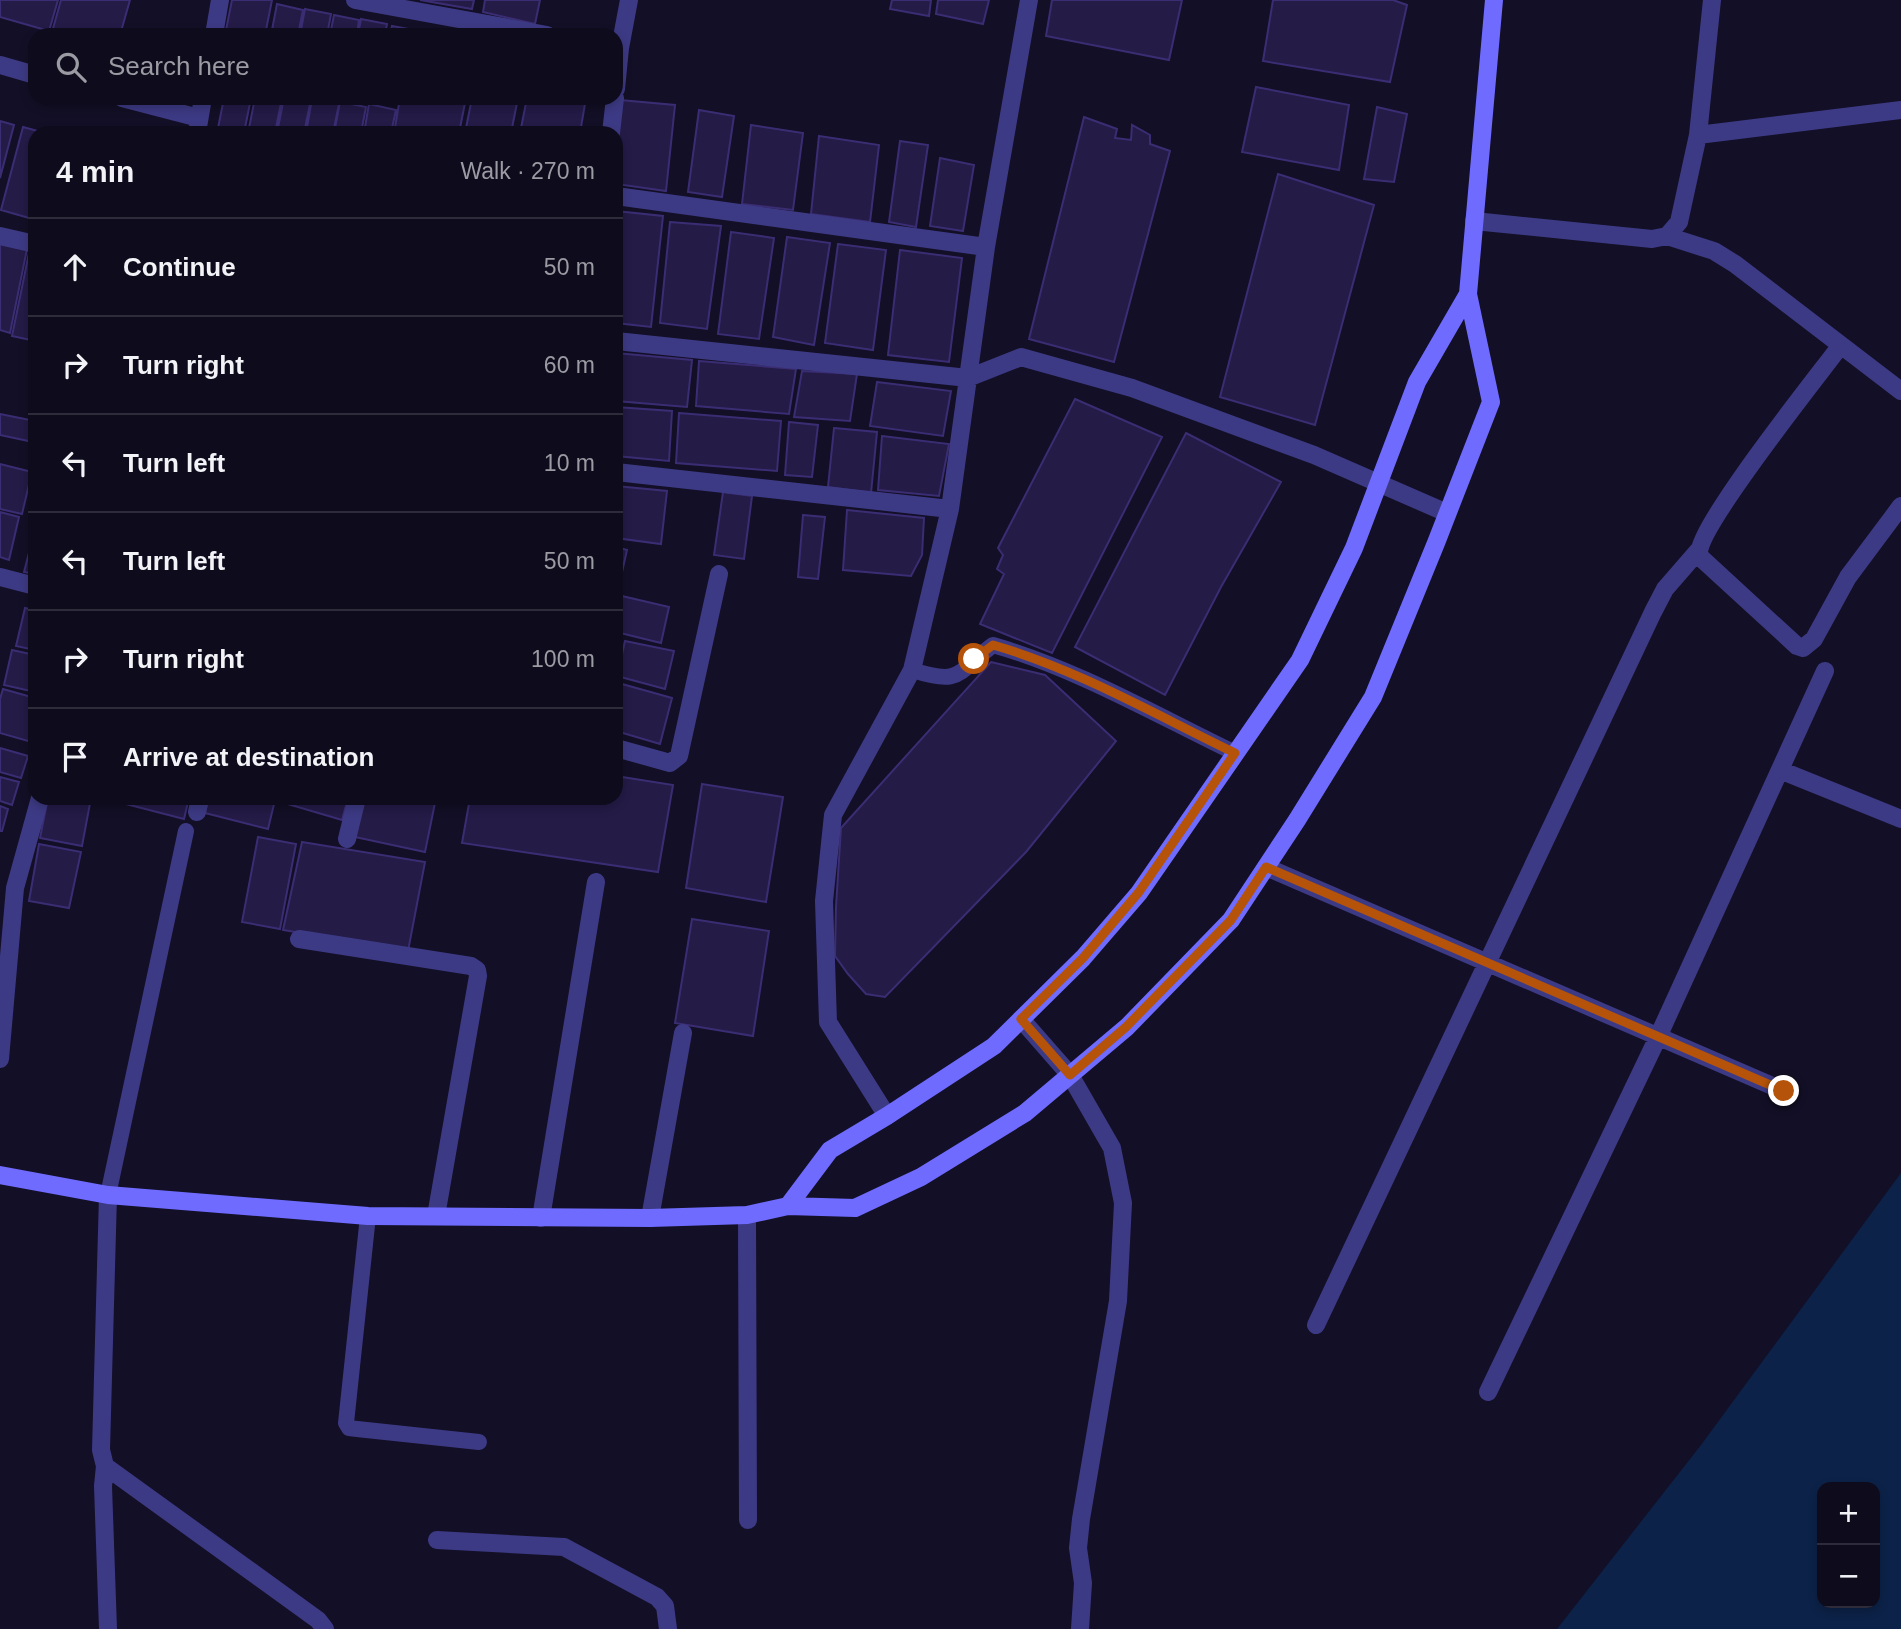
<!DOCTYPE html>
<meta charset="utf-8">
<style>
:root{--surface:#0e0b1c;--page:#1c1929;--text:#f1f3f6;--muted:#9b9ba3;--line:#2e2b3b}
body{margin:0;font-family:Arial,sans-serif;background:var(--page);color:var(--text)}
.controls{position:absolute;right:21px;bottom:21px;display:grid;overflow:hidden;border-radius:14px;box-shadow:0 4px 10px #0003}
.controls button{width:63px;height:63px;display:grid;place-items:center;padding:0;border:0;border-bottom:2px solid var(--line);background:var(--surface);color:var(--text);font:35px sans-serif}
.stop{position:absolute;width:21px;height:21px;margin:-16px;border:5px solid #b45309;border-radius:50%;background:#fff}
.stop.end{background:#b45309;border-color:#fff;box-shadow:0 2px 7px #0008}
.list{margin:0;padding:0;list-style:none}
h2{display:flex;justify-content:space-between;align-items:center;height:91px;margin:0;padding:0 28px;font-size:30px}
h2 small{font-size:23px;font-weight:400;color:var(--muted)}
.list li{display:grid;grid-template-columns:46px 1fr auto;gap:21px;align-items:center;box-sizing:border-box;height:98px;padding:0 28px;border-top:2px solid var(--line)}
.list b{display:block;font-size:26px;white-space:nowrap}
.list em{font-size:23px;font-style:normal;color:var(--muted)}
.icon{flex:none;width:38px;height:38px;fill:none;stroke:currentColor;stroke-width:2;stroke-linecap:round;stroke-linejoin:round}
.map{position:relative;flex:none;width:1901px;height:1629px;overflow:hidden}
.search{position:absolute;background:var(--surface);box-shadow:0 4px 10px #0003;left:28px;top:28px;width:595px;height:77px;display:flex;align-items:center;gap:18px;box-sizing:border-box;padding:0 24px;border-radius:21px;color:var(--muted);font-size:26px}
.panel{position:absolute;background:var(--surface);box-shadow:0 4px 10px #0003;left:28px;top:126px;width:595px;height:679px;border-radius:21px}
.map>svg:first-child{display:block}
</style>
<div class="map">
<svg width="1901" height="1629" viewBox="0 0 1901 1629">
<rect width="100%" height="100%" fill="#130f26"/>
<path fill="#0c2248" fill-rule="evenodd" d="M1901,1173v456h-344l144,-184zM1822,1487h53v116h-53z"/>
<path fill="#241b47" stroke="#3b2d73" stroke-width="2" d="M0,0h58l-9,31 -49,-14z
M61,0h69l-10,35h-58l-10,-3z
M232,0h40l-7,35h-40z
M420,0h54l-2,9z
M485,0h55l-5,24 -52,-12z
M892,0h39l-2,16 -39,-7z
M938,0h51l-6,24 -47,-10z
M1052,0h130l-13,60 -123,-24z
M1273,0h120l14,5 -17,77 -127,-21z
M277,4l26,6 -5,25h-27z
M305,9l26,5 -4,21h-27z
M334,15l25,5 -2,15h-27z
M361,19l26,5 -2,11h-27z
M392,26l17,3 -1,6h-18z
M1256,87l93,18 -10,65 -97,-18z
M224,98h27l-7,35h-27z
M255,98h27l-7,35h-27z
M284,98l27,1 -7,34h-27z
M346,98h27l-2,6z
M400,98h66l-7,35h-65z
M472,98h46l-7,35h-46z
M527,98h59l-6,35h-60z
M312,99l27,5 -6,29h-27z
M620,100l55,5 -9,86 -50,-7v-37z
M340,102l26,5 -5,26h-27z
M369,104l27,6 -5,23h-27z
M1377,107l30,7 -13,68 -30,-3z
M699,110l35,6 -12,81 -34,-5z
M1084,117l33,12 -2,9 16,2 1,-15 18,10v9l20,7 -56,211 -85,-23z
M0,121l14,4 -14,53z
M751,125l52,8 -10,77 -51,-6z
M23,127l22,6h-10v61l-6,24 -28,-8z
M819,136l60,9 -9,77 -59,-8z
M900,141l28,4 -12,82 -27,-5z
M940,158l34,7 -11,66 -33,-5z
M1278,174l96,31 -59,220 -95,-28z
M616,211l47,5 -12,111 -35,-4z
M670,222l51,4 -14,103 -47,-6z
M731,232l43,6 -15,101 -41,-5z
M787,237l43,6 -16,102 -41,-8z
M0,244l27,5 -17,84 -10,-3z
M838,244l48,6 -13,100 -48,-7z
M900,250l62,8 -13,104 -61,-7z
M29,253l6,1v87l-23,-5z
M616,353l76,7 -5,47 -71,-6z
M699,361l97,8 -7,45 -93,-8z
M802,371l55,3 -7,47 -56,-4z
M877,382l74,9 -8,45 -73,-10z
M1075,399l87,38 -110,216 -72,-29 24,-50 -7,-5 6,-14 -5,-7z
M616,407l56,4 -3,50 -53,-5z
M679,413l102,8 -4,50 -101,-8z
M0,414l35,7 -2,21 -33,-7z
M789,422l29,3 -6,52 -27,-2z
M834,428l43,4 -6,61 -43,-6z
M1186,433l95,49 -60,105 -56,108 -90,-48z
M882,436l67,8 -10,52 -61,-6z
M0,464l32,8 -10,42 -22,-5z
M616,486l51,5 -6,53 -45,-6z
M723,492l29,4 -8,63 -30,-4z
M847,510l77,8 -2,37 -11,21 -68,-6z
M0,512l19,5 -10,43 -9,-3z
M803,515l22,2 -7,62 -20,-2z
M35,530v44l-11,-2z
M616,547l11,3 -9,40 -2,-1z
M622,596l47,11 -8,36 -45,-11v-11z
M25,608l10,2v40l-19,-4z
M625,641l49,10 -9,38 -48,-13z
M12,650l23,5v37l-31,-7z
M991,662l54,13 71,66 -90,111 -141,145 -19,-3 -18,-20 -13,-18 1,-49 5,-79z
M622,684l50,14 -12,46 -44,-13v-23z
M3,689l32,9v45l-35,-10v-34z
M0,748l28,8 -7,22 -21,-6z
M616,776l57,9 -15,87 -196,-29 8,-45h146z
M0,777l19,5 -7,23 -12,-4z
M702,784l81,13 -17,105 -80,-14z
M48,798h43l-9,48 -42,-8z
M128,798h61l-5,21 -58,-15z
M209,798h57l9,2 -7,29 -63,-16z
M282,798h66l-6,22 -61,-18z
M364,798h72l-11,54 -70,-15z
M0,806l8,3 -6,22h-2z
M258,837l38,7 -16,85 -38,-7z
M302,842l123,20 -17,89 -125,-21z
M39,844l42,8 -12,56 -40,-7z
M692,919l77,12 -16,105 -78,-13z"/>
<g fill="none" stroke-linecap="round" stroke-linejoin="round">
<path stroke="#3d3a85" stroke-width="16" d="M912,670c50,16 44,3 81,-25 84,24 163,70 242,108
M108,1195l78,-364
M368,1216l-22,207 3,5 8,1 122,13"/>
<path stroke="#3d3a85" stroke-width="18" d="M355,0l192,35
M214,35l6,-35
M616,48h4l-4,41
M620,48l9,-48
M0,65l35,10
M122,98l77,20
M197,133l6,-35
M611,133l4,-35
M1698,135l203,-25
M616,196l370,51
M1474,221l178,18 15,-3 12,-14 19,-87 14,-135
M0,236l35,8
M1667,236l47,15 21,13 166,127
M616,341l352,37 53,-21 111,31 182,67 133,58
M1841,345c-23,31 -146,184 -142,211l98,90 6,2 11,-9 34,-62 53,-71
M616,472l334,37
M0,577l35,9
M616,748l54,15 9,-7 40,-182
M1780,770l121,49
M197,812l3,-14
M347,839l10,-41
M1266,867l518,224
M299,939l172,27 6,4 1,6 -42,240
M1021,1019l49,56 42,73 11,55 -5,98 -37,218 -3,29 5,35 -3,46
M0,1059l15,-171 25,-90
M887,1116l-59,-94 -4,-121 9,-86 79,-145 38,-161 36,-262 43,-247
M108,1195l-7,255 4,16 213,154 7,9
M747,1215l1,305
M541,1218l55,-336
M650,1218l33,-185
M1316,1325l337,-713 12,-23 33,-38
M1488,1392l170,-355 167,-366
M105,1466l-2,20 5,143
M437,1540l127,7 93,50 8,9 3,23"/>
<path stroke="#6f6bff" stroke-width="18" d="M0,1175l108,20 260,21 282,2 97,-3 41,-9 67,2 66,-31 104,-64 102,-86 104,-107 66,-100 76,-123 63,-154 55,-141 -23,-108 26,-294
M788,1206l42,-56 57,-34 107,-70 89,-88 56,-65 161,-233 54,-112 63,-166 51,-88"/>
</g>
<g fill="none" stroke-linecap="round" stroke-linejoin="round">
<path stroke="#b45309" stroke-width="9" d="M974,659l19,-14c84,24 163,70 242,108l-96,139 -56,66 -62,61 49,56 56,-48 105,-107 35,-53 518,224"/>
</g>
</svg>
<div class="controls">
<button>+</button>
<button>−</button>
</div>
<div class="stop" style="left:974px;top:659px"></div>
<div class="stop end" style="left:1784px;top:1091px"></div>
<div class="search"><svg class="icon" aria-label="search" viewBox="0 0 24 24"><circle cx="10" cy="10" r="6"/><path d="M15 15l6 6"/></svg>Search here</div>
<section class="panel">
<h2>4 min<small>Walk · 270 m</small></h2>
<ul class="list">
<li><svg class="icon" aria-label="ahead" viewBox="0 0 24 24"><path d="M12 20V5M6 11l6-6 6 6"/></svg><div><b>Continue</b></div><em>50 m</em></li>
<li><svg class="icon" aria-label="right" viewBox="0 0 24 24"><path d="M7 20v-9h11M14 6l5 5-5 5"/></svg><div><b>Turn right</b></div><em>60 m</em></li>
<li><svg class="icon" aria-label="left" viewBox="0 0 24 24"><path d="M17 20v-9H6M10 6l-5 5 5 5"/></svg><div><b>Turn left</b></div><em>10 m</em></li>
<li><svg class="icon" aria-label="left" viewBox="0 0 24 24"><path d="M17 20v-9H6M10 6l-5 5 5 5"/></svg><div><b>Turn left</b></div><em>50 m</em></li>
<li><svg class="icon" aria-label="right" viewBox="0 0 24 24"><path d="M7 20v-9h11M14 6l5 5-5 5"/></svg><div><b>Turn right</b></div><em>100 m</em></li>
<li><svg class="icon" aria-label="arrive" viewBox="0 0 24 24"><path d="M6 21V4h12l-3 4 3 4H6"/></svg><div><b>Arrive at destination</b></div></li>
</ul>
</section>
</div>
